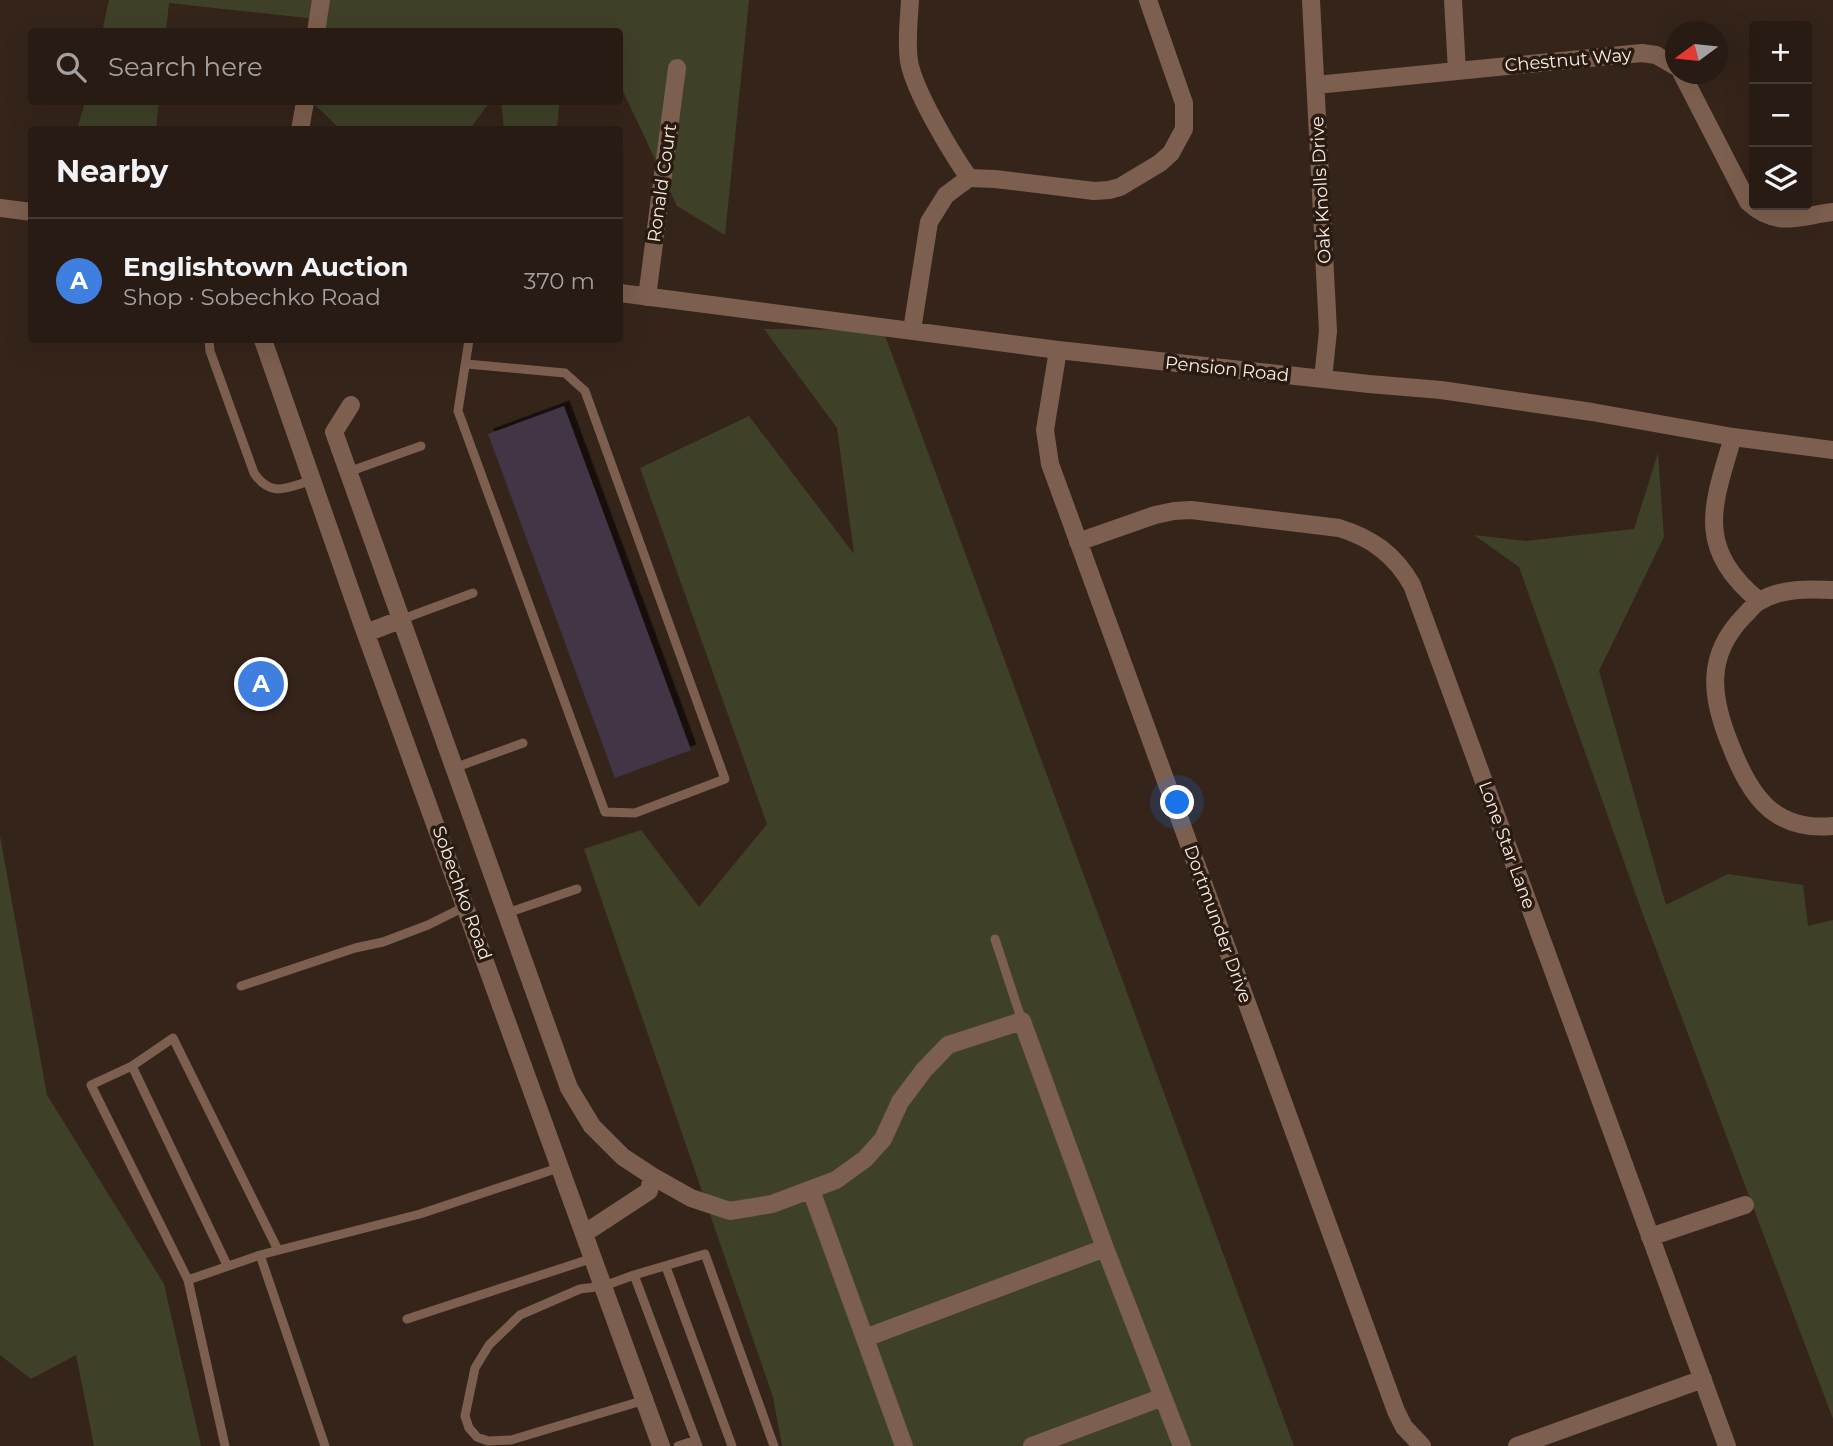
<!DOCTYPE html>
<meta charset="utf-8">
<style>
:root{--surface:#281b14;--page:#30241d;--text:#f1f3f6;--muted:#a5a1a0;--line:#443934;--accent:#f49aa2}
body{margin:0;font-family:Montserrat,sans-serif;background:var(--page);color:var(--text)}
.controls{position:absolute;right:21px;top:21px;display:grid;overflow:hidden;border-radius:7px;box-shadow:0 7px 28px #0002}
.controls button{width:63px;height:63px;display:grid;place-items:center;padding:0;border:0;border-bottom:2px solid var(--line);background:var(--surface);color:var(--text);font:35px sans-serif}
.compass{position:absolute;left:1665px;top:21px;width:63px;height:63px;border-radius:50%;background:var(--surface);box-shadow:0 7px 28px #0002;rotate:255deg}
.you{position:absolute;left:1178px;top:803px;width:24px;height:24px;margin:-18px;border:5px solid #fff;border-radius:50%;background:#1a73e8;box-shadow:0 0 0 10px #1a73e833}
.badge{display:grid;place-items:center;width:46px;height:46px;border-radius:50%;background:var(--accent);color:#fff;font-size:23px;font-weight:700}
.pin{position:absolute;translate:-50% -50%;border:4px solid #fff;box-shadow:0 2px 7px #0006}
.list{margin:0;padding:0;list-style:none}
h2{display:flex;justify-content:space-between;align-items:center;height:91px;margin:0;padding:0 28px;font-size:30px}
h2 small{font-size:23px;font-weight:400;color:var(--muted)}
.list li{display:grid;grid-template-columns:46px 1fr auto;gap:21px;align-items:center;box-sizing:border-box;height:126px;padding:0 28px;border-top:2px solid var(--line)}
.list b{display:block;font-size:26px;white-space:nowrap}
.list p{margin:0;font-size:23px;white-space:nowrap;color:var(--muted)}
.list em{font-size:23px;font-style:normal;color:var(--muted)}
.icon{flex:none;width:38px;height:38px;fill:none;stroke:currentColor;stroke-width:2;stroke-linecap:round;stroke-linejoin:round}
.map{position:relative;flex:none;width:1833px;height:1446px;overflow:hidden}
.search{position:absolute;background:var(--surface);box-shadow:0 7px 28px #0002;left:28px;top:28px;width:595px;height:77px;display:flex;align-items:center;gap:18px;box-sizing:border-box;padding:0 24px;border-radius:7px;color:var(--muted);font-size:26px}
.panel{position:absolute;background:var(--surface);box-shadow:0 7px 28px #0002;left:28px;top:126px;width:595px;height:217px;border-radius:7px}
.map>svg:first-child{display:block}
</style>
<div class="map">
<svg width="1833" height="1446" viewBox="0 0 1833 1446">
<defs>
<filter id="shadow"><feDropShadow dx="5.5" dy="-5.5" stdDeviation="0" flood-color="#0009"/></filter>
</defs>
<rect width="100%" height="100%" fill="#35241a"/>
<path fill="#3f4028" d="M109,0h640l-24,235 -48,-29 -57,-121v-53l-304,-1v-12l-147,-16 -3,28 -64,1z
M85,102h74l-3,27h-79z
M312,102h178l-21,28 -129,-1z
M501,102h68l-10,3 -2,25 -53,-1z
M764,329l119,1 411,1116h-512l-9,-49 -189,-548 57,-19 58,77 68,-83 -127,-356 109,-52 105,138 -17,-126z
M1658,453l6,84 -65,134 67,234 62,-31 75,11 5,41 25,-6v499l-191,-507 -123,-345 -45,-32 52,6 108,-12z
M0,836l47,259 117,189 37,162h-107l-18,-91 -45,24 -31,-24z"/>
<path fill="#423645" filter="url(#shadow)" d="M564,406l127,344 -76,28 -127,-344z"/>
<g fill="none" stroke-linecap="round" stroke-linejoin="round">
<path stroke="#7c5f4e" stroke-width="9" d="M209,340l1,11 44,122c17,26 34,14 59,7
M467,364l98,9 20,18 140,388 -90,34 -30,-1 -147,-401 11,-71
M348,472l73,-26
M400,620l73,-27
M454,768l69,-25
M507,913l70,-24
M995,939l27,82
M241,986l114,-38 28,-6 45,-17 38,-19
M132,1066l-41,19 97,195
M260,1255l160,-41 141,-47
M227,1265l-95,-199 41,-28 105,212
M666,1267l66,179
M634,1275l-30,11 -24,3 -60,26 -31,30 -14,23 -10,48 4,12 8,9 11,4 23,-1 134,-40
M407,1319l186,-61
M225,1446l-37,-166 72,-25 65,191
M678,1446l18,-6
M698,1446l-64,-171 71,-21 69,192"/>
<path stroke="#7c5f4e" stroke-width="18" d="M910,0c-1,20 -4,40 -1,61 5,30 42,91 60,117l26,1 99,12 15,-1 11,-3 40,-24 11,-10 13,-24v-26l-36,-103
M1311,0l17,331 -5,48
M1453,0l4,71 185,-18 14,2 19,11
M316,32l5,-32
M1682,74l66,128c29,27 51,14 85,10
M1316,85l141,-14
M300,130l5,-28
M0,208l32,4
M620,293l438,57 311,34 72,6 151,22 141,25 100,13
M647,297l30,-229
M912,330l17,-108 17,-27 23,-17
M263,340l100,286 298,820
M1058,350l-13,80 5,34 346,947 8,16 18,19
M351,405l-17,27 235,656 23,38 31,31 29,19 -3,15 -64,42
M1733,437c-21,70 -38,110 26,164
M1078,542l77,-27 19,-4 17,-1 148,18c33,10 56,27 73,57l315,861
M1833,590c-24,-1 -52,-2 -73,11 -6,3 -11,10 -16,15 -39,40 -33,81 -14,128 19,50 43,88 103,82
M366,633l34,-13
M652,1176l39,22 39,13 42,-7 64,-24 29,-21 18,-20 17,-37 24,-32 24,-25 74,-24 83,227 77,198
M811,1190l93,256
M1650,1237l95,-32
M865,1338l240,-90
M1032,1446l131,-49
M1517,1446l186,-67"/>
</g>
<g text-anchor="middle" stroke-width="7" stroke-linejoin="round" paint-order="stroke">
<g font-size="18" fill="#f7ece5" stroke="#2a1b11">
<text transform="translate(1568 60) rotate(-5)" y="6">Chestnut Way</text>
<text transform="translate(662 183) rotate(-82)" y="6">Ronald Court</text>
<text transform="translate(1321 190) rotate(-93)" y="6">Oak Knolls Drive</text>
<text transform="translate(1227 369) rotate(6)" y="6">Pension Road</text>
<text transform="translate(1507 845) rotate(70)" y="6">Lone Star Lane</text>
<text transform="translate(462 893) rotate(70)" y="6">Sobechko Road</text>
<text transform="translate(1218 924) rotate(70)" y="6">Dortmunder Drive</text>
</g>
</g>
</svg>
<div class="controls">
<button>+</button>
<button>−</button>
<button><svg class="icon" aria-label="layers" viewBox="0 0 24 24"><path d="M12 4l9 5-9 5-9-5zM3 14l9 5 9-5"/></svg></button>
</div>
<svg class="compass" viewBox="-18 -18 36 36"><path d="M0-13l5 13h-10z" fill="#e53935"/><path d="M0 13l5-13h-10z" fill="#a5a1a0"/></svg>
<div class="you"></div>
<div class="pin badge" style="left:261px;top:684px;background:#3f7fe0">A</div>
<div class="search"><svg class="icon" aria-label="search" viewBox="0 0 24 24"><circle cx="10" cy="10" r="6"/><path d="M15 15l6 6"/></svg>Search here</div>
<section class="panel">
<h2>Nearby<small></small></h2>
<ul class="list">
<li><span class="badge" style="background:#3f7fe0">A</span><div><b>Englishtown Auction</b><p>Shop · Sobechko Road</p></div><em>370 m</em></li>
</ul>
</section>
</div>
